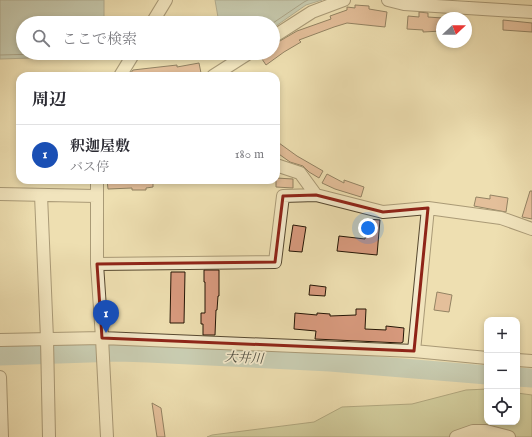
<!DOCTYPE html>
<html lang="ja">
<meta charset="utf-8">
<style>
:root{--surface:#fff;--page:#f2f2f3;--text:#2b2b33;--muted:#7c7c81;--line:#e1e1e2;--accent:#0b8043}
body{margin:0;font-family:"IM FELL English","Noto Serif JP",serif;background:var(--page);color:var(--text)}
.controls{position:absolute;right:12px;bottom:12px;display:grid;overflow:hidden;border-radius:8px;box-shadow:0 2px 6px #0003}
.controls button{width:36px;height:36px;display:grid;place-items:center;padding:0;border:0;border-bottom:1px solid var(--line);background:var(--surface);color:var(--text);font:20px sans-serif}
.compass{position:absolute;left:436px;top:12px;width:36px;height:36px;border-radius:50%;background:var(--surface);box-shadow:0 2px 6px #0003;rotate:68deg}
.you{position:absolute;left:368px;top:228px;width:14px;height:14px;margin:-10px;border:3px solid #fff;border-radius:50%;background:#1a73e8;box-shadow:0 0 0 6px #1a73e833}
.badge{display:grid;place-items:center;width:26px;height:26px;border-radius:50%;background:var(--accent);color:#fff;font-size:13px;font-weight:700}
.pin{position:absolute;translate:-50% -33px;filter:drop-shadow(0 1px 2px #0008)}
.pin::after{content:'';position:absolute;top:21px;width:14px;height:12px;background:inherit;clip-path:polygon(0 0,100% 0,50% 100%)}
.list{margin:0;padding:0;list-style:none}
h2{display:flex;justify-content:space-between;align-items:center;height:52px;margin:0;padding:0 16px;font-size:17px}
h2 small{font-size:13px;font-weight:400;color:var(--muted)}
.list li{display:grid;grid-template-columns:26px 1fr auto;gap:12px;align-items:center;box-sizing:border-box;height:60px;padding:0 16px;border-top:1px solid var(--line)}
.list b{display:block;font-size:15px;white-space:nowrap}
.list p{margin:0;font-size:13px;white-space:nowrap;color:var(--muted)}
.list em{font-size:13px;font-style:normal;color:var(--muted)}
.icon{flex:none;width:22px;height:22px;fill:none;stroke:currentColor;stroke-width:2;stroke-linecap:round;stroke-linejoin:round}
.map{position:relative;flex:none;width:532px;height:437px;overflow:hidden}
.search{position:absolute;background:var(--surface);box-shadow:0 2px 6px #0003;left:16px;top:16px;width:264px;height:44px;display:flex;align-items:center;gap:10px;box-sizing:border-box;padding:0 14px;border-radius:22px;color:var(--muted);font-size:15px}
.panel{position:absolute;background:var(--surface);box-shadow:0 2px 6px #0003;left:16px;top:72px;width:264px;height:112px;border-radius:12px}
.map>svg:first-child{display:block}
</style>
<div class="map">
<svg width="532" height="437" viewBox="0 0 532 437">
<rect width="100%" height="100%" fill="#eedfb1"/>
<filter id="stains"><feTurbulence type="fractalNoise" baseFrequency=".005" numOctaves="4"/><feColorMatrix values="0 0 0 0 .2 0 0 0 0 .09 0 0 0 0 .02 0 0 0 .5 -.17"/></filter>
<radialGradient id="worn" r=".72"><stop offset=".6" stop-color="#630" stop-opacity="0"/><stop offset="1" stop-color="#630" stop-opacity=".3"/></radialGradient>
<path fill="#b5c28f" stroke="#6c6c4a" d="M487,389v33h30v-29l15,2v42h-325l5,-2 102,-13 28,-15 70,-3 54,-14z"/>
<path fill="#9ebab7" stroke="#6d7870" d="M0,0h104v23h-81v30h76l-5,3 -94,3z
M215,0h107l-16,5 -33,23v-5h-54z"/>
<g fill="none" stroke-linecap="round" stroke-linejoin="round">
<path stroke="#61685e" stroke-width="1" d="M273,23l31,-21 4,-2
M0,55l73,-2"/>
<path stroke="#9ebab7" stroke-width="19" d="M0,356l119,-4 29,1 182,9 157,13
M517,377l15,1"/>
</g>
<path fill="#d89a7e" stroke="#241505" d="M355,5l14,1v3l18,3 -2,15 -38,-4 -13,4 -35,13 2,2 -17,10 -18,13 -8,-12h15v-8l24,-14 34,-12 -1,-3 17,-6v-3l8,1z
M419,12l9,1v4l14,1v13l-19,1v-2l-16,-1 1,-13 11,1z
M503,20l29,3v9l-29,-2z
M199,63l2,10 -15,3h-56v-2l3,-4 44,-5v2z
M279,143l18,13 26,15 -4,7 -10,-6 -6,-6 -13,-4 -14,-10v-4z
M327,174l17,9v-3l20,7 -3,10 -26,-8 -13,-6z
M276,178l17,1v9l-17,-1z
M107,180h46v7l-7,1v2h-14v-2l-24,1z
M530,191h2v28l-10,-2z
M490,195l18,3 -2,14 -32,-6 2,-9 14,2z
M368,219l12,1 -3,35 -40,-4 2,-15 26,3z
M293,225l13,2 -4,25 -13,-1z
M204,270h15v26h-1l-1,14h-1l-1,25h-12v-11h-2v-11h4v-31h-1z
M171,272h14l-1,51h-14z
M310,285l16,2 -1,9 -16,-1z
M437,292l15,3 -3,17 -15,-2z
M356,309h10l-1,20 21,1v-4l18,2 -1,14 -2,1 -86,-4 1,-8 -22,-2 1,-16 22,2v-2l13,1v2l26,-1z
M152,403l9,5 4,29h-8z"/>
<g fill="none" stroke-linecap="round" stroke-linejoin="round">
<defs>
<path id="street" d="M388,0l16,4 128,8
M152,23l14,-23
M273,37l39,-25 32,-12
M120,76l14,-23
M213,76l36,-23
M276,165l24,8 16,22 67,17 45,-4 73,10 31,11
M97,180v84l5,74 5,99
M0,194l96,2
M41,195l6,144 2,98
M97,264l178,-2 8,-66 33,-1
M0,340l102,-2 312,13 73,7
M414,351l14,-143
M517,360l15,1
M0,377l2,60
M456,437l17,-6h13l23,6"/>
</defs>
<use href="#street" stroke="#564830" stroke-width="14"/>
<use href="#street" stroke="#f4eacc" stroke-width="12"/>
</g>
<path d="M0 0H532V437H0ZM316,195l67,17 45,-4 -14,143 -312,-13 -5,-74 178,-2 8,-66z" fill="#eedfb1" fill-opacity=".55" fill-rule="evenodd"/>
<path fill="none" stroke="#8f2418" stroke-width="3" stroke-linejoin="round" d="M316,195l67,17 45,-4 -14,143 -312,-13 -5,-74 178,-2 8,-66z"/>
<g text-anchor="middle" stroke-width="3.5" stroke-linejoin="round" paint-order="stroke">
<g font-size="13" font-style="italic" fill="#4f4f43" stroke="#f4eacc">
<text transform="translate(244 357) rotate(3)" y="5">大井川</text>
</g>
</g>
<rect width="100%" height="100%" filter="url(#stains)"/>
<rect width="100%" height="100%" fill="url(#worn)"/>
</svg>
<div class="controls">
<button>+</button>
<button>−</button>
<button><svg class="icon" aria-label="locate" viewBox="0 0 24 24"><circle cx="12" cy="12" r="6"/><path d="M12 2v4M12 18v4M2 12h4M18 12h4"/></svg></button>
</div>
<svg class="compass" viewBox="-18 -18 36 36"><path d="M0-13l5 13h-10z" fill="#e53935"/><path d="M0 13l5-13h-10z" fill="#7c7c81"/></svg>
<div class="you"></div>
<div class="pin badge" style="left:106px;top:333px;background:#1a4fb4">1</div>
<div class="search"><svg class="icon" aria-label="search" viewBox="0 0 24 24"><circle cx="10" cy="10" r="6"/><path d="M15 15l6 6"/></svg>ここで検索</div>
<section class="panel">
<h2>周辺<small></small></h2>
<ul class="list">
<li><span class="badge" style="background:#1a4fb4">1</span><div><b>釈迦屋敷</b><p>バス停</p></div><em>180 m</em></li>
</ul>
</section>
</div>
